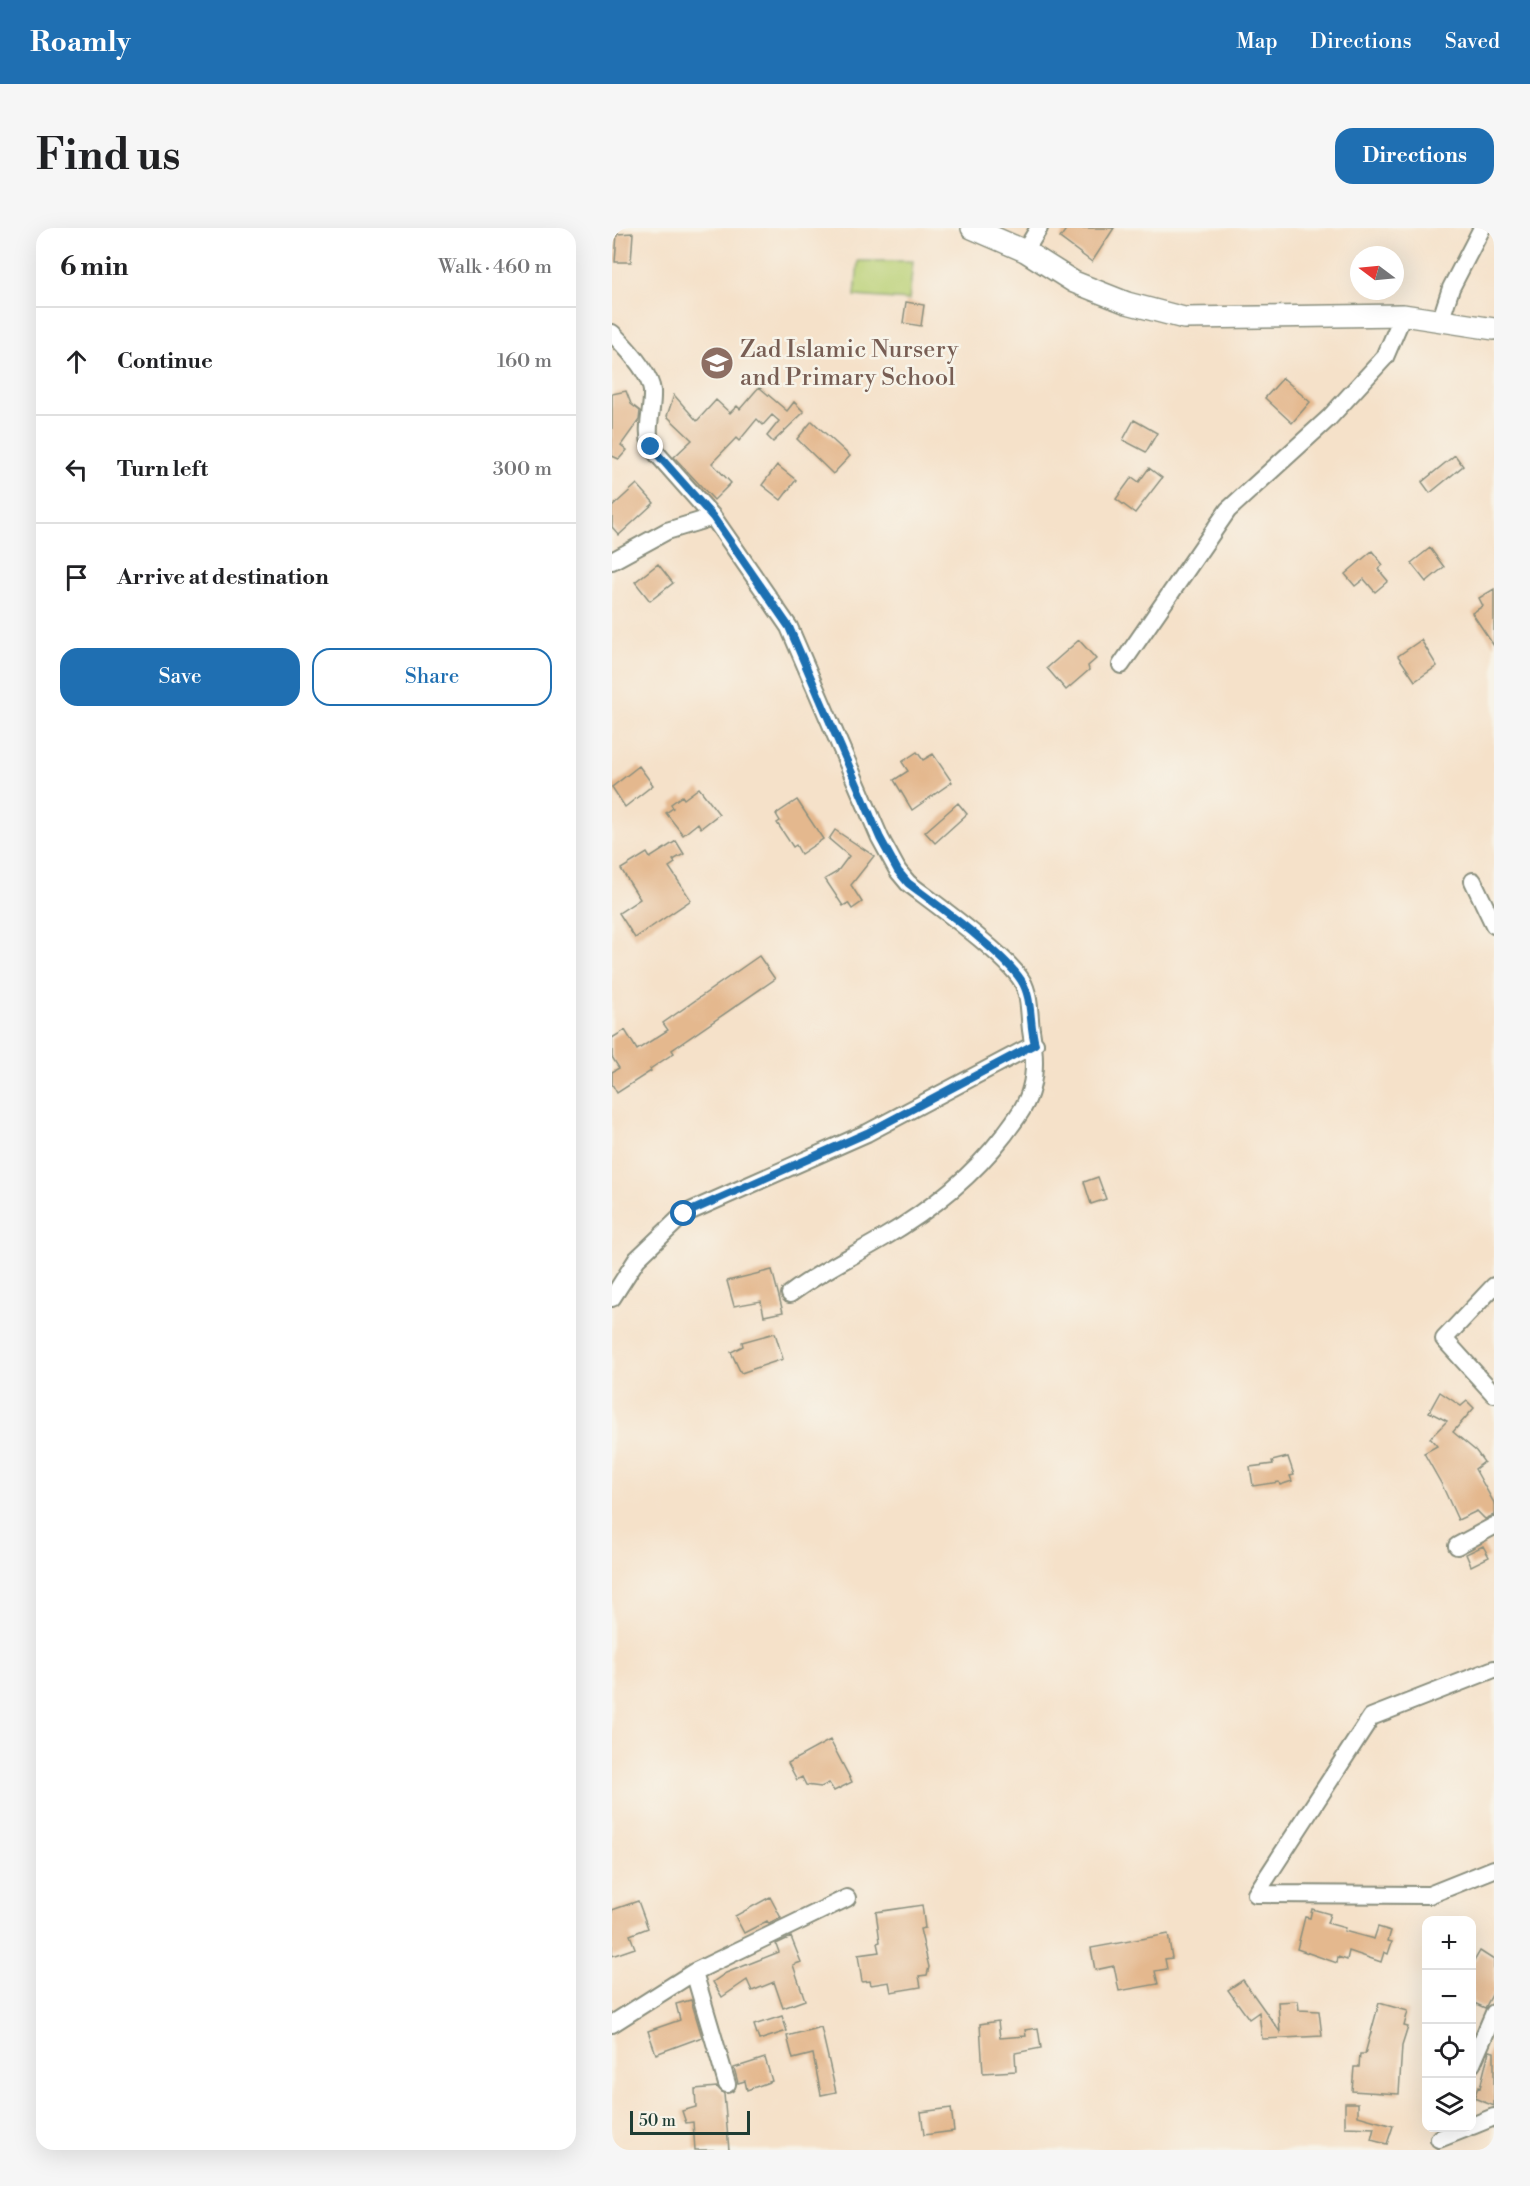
<!DOCTYPE html>
<meta charset="utf-8">
<style>
:root{--surface:#fff;--page:#f6f6f6;--text:#202124;--muted:#757577;--line:#e0e0e0;--accent:#1f6fb2}
body{margin:0;font-family:"Libre Bodoni",serif;background:var(--page);color:var(--text)}
.controls{position:absolute;right:18px;bottom:18px;display:grid;overflow:hidden;border-radius:12px;box-shadow:0 6px 24px #0002}
.controls button{width:54px;height:54px;display:grid;place-items:center;padding:0;border:0;border-bottom:2px solid var(--line);background:var(--surface);color:var(--text);font:30px sans-serif}
.compass{position:absolute;left:738px;top:18px;width:54px;height:54px;border-radius:50%;background:var(--surface);box-shadow:0 6px 24px #0002;rotate:286deg}
.scale{position:absolute;left:18px;bottom:15px;width:120px;box-sizing:border-box;padding-left:6px;border:3px solid #1f3d34;border-top:0;font-size:16px;line-height:21px;white-space:nowrap;color:#1f3d34;-webkit-text-stroke:4px #f7f3e8;paint-order:stroke}
.stop{position:absolute;width:18px;height:18px;margin:-14px;border:4px solid #1f6fb2;border-radius:50%;background:#fff}
.stop.end{background:#1f6fb2;border-color:#fff;box-shadow:0 2px 6px #0008}
.list{margin:0;padding:0;list-style:none}
h2{display:flex;justify-content:space-between;align-items:center;height:78px;margin:0;padding:0 24px;font-size:26px}
h2 small{font-size:20px;font-weight:400;color:var(--muted)}
.list li{display:grid;grid-template-columns:39px 1fr auto;gap:18px;align-items:center;box-sizing:border-box;height:108px;padding:0 24px;border-top:2px solid var(--line)}
.list b{display:block;font-size:22px;white-space:nowrap}
.list em{font-size:20px;font-style:normal;color:var(--muted)}
.actions{display:flex;gap:12px;padding:18px 24px}
.actions a{flex:1;padding:14px 0;border:2px solid var(--accent);border-radius:18px;text-align:center;font-size:21px;color:var(--accent)}
.actions .main{background:var(--accent);color:#fff}
.icon{flex:none;width:33px;height:33px;fill:none;stroke:currentColor;stroke-width:2;stroke-linecap:round;stroke-linejoin:round}
.map{position:relative;flex:none;width:882px;height:1922px;overflow:hidden;border-radius:18px}
header{display:flex;align-items:center;gap:36px;box-sizing:border-box;height:84px;padding:0 30px;background:var(--accent);color:#fff}
header strong{font-size:28px}
nav{display:flex;gap:33px;margin-inline-start:auto;font-size:21px}
.intro{display:flex;align-items:center;justify-content:space-between;box-sizing:border-box;height:144px;padding:0 36px}
h1{margin:0;font-size:42px}
.button{padding:15px 27px;border-radius:18px;background:var(--accent);color:#fff;font-size:21px;font-weight:700}
main{display:flex;gap:36px;padding:0 36px}
aside{flex:1;background:var(--surface);border-radius:18px;box-shadow:0 6px 24px #0002}
.map>svg:first-child{display:block}
</style>
<header>
<strong>Roamly</strong>
<nav><a>Map</a><a>Directions</a><a>Saved</a></nav>
</header>
<div class="intro"><h1>Find us</h1><a class="button">Directions</a></div>
<main>
<aside>
<h2>6 min<small>Walk · 460 m</small></h2>
<ul class="list">
<li><svg class="icon" aria-label="ahead" viewBox="0 0 24 24"><path d="M12 20V5M6 11l6-6 6 6"/></svg><div><b>Continue</b></div><em>160 m</em></li>
<li><svg class="icon" aria-label="left" viewBox="0 0 24 24"><path d="M17 20v-9H6M10 6l-5 5 5 5"/></svg><div><b>Turn left</b></div><em>300 m</em></li>
<li><svg class="icon" aria-label="arrive" viewBox="0 0 24 24"><path d="M6 21V4h12l-3 4 3 4H6"/></svg><div><b>Arrive at destination</b></div></li>
</ul>
<div class="actions"><a class="main">Save</a><a>Share</a></div>
</aside>
<div class="map">
<svg width="882" height="1922" viewBox="0 0 882 1922">
<rect width="100%" height="100%" fill="#f7f3e8"/>
<filter id="ink" filterUnits="userSpaceOnUse"><feTurbulence type="fractalNoise" baseFrequency=".0167" numOctaves="2"/><feDisplacementMap in="SourceGraphic" scale="12" xChannelSelector="R" yChannelSelector="G"/><feConvolveMatrix kernelMatrix="1 2 1 2 8 2 1 2 1" color-interpolation-filters="sRGB"/></filter>
<filter id="wash" filterUnits="userSpaceOnUse"><feTurbulence type="fractalNoise" baseFrequency=".008" numOctaves="4" result="noise"/><feDisplacementMap in="SourceGraphic" scale="24" xChannelSelector="R" yChannelSelector="G"/><feGaussianBlur stdDeviation="1.35" result="paint"/><feColorMatrix in="noise" values="0 0 0 0 0 0 0 0 0 0 0 0 0 0 0 0 0 1.4 0 .05"/><feComposite in="paint" operator="in"/></filter>
<g filter="url(#wash)">
<rect width="100%" height="100%" fill="#f5e1c9"/>
<path fill="#b9d075" stroke="#6c8654" stroke-width="1.5" d="M246,33h55l-4,39 -54,-4z"/>
<g id="blocks">
<path fill="#e4b88e" d="M455,0h47l-22,34 -32,-24z
M21,5l-2,29h-16l2,-28z
M294,74l18,3 -3,21 -18,-3z
M671,150l27,24 -18,21 -27,-25z
M147,159l28,24 7,-9 10,10 -31,30 -6,-6 12,-15 -7,-6 -9,10 -6,-6 -18,22 -3,-3 -24,25 19,20 -17,17 -40,-43 18,-17 -25,-24 7,-21 23,26 19,-21 14,13 7,-7 3,3z
M14,163l5,13 9,7 -1,9 -18,25 6,5 -8,9 -7,-3v-62z
M522,192l23,13 -11,19 -23,-12z
M200,193l38,35 -17,18 -36,-35z
M843,227l8,11 -33,27 -8,-11z
M165,237l19,15 -15,20 -19,-15z
M537,240l13,10 -27,35 -19,-14 16,-22 7,5z
M25,256l17,19 -35,32 -7,-8v-20z
M818,320l14,19 -18,15 -15,-19z
M760,323l11,14 -5,4 10,12 -13,11 -11,-13 -9,7 -10,-12z
M46,336l15,19 -23,18 -15,-19z
M882,361v57l-22,-33 11,-7 -4,-8z
M467,412l17,19 -8,7 1,4 -23,20 -19,-22z
M809,412l16,26 -22,15 -17,-25z
M305,524l6,8 10,-6 19,28 -40,28 -18,-30 14,-9 -6,-9z
M27,538l14,19 -28,22 -13,-20z
M87,560l20,26 -18,14 -3,-5 -15,12 -17,-22 7,-5 -2,-4 11,-8 2,3z
M185,572l26,39 -22,15 -5,-9 -3,2 -16,-24 3,-2 -4,-7z
M346,575l9,11 -32,29 -10,-11z
M223,602l39,26 -23,29 11,17 -10,7 -4,-6 -5,3 -18,-27 12,-7 12,-16 -20,-17z
M64,613l8,13 -11,6 2,3 -6,4 22,33 -56,38 -16,-25 21,-14 -19,-30 26,-16 3,5z
M147,728l16,23 -103,71 2,3 -24,16 1,2 -34,22 -5,-9v-12l7,-4 -7,-11v-19l13,-8 12,20 31,-20 -5,-7z
M486,949l8,22 -15,5 -7,-22z
M160,1042l11,42 -19,4 -3,-15 -27,5 -7,-25z
M163,1105l8,26 -42,14 -10,-21 12,-6 -1,-4z
M828,1164l21,14 6,-5 7,7 -21,24 23,19 8,11 -9,7 19,34v12l-9,4 -8,-8 -19,9 -16,-35 -18,-32 13,-7 -7,-8 17,-17 -18,-9z
M676,1229l6,18 -4,1 2,5 -12,4 -1,-3 -26,4 -3,-19 23,-3 -1,-3z
M871,1318l6,11 -18,9 -5,-12z
M218,1512l22,42 -18,9 -5,-8 -8,4 -15,-2 -4,-8 -5,3 -9,-17z
M158,1669l11,21 -12,6 -2,-3 -23,12 -9,-17z
M26,1673l10,27 -18,7 5,13 -23,8v-46z
M310,1677l3,23 -5,1 9,38 -2,8 -8,1 2,11 -30,5 -2,-10 -18,3 -1,-4 -8,1 -4,-27 21,-3 -2,-9 3,-1 -4,-30z
M700,1681l18,5 -3,9 18,5 -1,3 30,8 4,-12 13,4 -3,10 4,1 -4,12 -4,-2 -3,10 -32,-11 -2,9 -9,-3 -1,6 -40,-14 8,-32 5,1z
M556,1706l4,24 -7,1 2,10 -12,2 3,13 -39,7 -5,-25 -19,4 -4,-22z
M179,1709l10,25 -8,3 12,35 -22,8 -9,-26 -22,9 -5,-11 -25,17 -9,-15 13,-9 53,-21 -3,-8z
M868,1723l14,9v31l-9,17 -13,-6v-37z
M631,1752l37,52 -2,-30 20,-1 1,9 20,1 3,25 -60,3 -3,-27 -10,7 -21,-29z
M79,1772l11,37 -46,17 -8,-23 32,-11 -4,-16z
M767,1775l29,8 -4,15 4,1 -6,19 -3,48 -47,-3 2,-24h5l1,-13h5z
M170,1788l5,15 -28,9 -5,-15z
M386,1793l2,17 26,-2 -1,-6 13,-2 3,20 -26,5 1,18 -33,2 -3,-49z
M209,1799l15,65 -15,3 -8,-41 -20,5 -6,-23z
M877,1823l5,1v54l-20,-8 4,-11 2,1z
M153,1830l7,23 -25,9 -2,-9 -7,2 -4,-15z
M105,1859l7,7 5,56h-34l-2,-28 -7,1 -4,-12 14,-4 -1,-18z
M733,1875h13v13l35,10 -6,18 -16,-4 3,-12 -29,-1z
M339,1880l3,23 -30,4 -3,-23z"/>
</g>
</g>
<g filter="url(#ink)">
<use href="#blocks" fill-opacity="0" stroke="#8a8f7e" stroke-width="1.5"/>
<g fill="none" stroke-linecap="round" stroke-linejoin="round">
<defs>
<path id="minor" d="M413,23l14,-23
M828,94l11,-34 31,-60
M0,105c13,13 38,39 40,58 1,20 -7,36 -1,56l62,70 76,110 91,211 18,33 10,12c26,20 99,72 114,98 8,14 7,33 9,49 3,18 5,40 0,58 -4,18 -17,33 -27,47 -32,42 -75,76 -121,103 -32,19 -64,34 -93,56
M0,333l55,-30 46,-14
M509,437l107,-155 101,-92 56,-61 18,-42
M861,653l21,44
M882,1058l-50,53 50,55
M0,1070l25,-39 47,-45 183,-81 168,-89
M845,1318l37,-20
M644,1666l115,-177 123,-48
M644,1666l173,1 65,-26
M82,1744l33,112
M0,1796l82,-52 153,-74
M860,1836l22,-51
M860,1898l22,-9
M827,1911l28,-11"/>
<path id="tertiary" d="M360,0l53,23 49,31 53,21 57,15 219,-3 91,14"/>
</defs>
<use href="#minor" stroke="#8a8f7e" stroke-width="20"/>
<use href="#tertiary" stroke="#8a8f7e" stroke-width="24"/>
<use href="#minor" stroke="#fff" stroke-width="16"/>
<use href="#tertiary" stroke="#fff" stroke-width="21"/>
</g>
</g>
<g fill="none" stroke-linecap="round" stroke-linejoin="round" filter="url(#ink)">
<path stroke="#1f6fb2" stroke-width="8" d="M39,219l62,70 76,110 91,211 18,33 10,12c29,22 95,69 113,97 12,18 8,44 14,64l-168,89 -183,81"/>
</g>
<defs>
<symbol id="school-disc" viewBox="-11 -11 22 22"><circle r="9.5" fill="#8d6e63" stroke="#f7f3e8"/><path d="M0-5L7-2L0 1L-7-2ZM-4 1L0 2.5L4 1V4Q0 6-4 4Z" fill="#fff"/></symbol>
</defs>
<g fill-rule="evenodd">
<use href="#school-disc" x="86" y="116" width="38" height="38"/>
</g>
<g text-anchor="middle" stroke-width="5" stroke-linejoin="round" paint-order="stroke">
<g font-size="24" fill="#785e54" stroke="#f7f3e8" text-anchor="start">
<text x="128" y="129">Zad Islamic Nursery<tspan x="128" dy="28">and Primary School</tspan></text>
</g>
</g>
</svg>
<div class="controls">
<button>+</button>
<button>−</button>
<button><svg class="icon" aria-label="locate" viewBox="0 0 24 24"><circle cx="12" cy="12" r="6"/><path d="M12 2v4M12 18v4M2 12h4M18 12h4"/></svg></button>
<button><svg class="icon" aria-label="layers" viewBox="0 0 24 24"><path d="M12 4l9 5-9 5-9-5zM3 14l9 5 9-5"/></svg></button>
</div>
<svg class="compass" viewBox="-18 -18 36 36"><path d="M0-13l5 13h-10z" fill="#e53935"/><path d="M0 13l5-13h-10z" fill="#757577"/></svg>
<div class="scale">50 m</div>
<div class="stop" style="left:72px;top:986px"></div>
<div class="stop end" style="left:39px;top:219px"></div>
</div>
</main>
